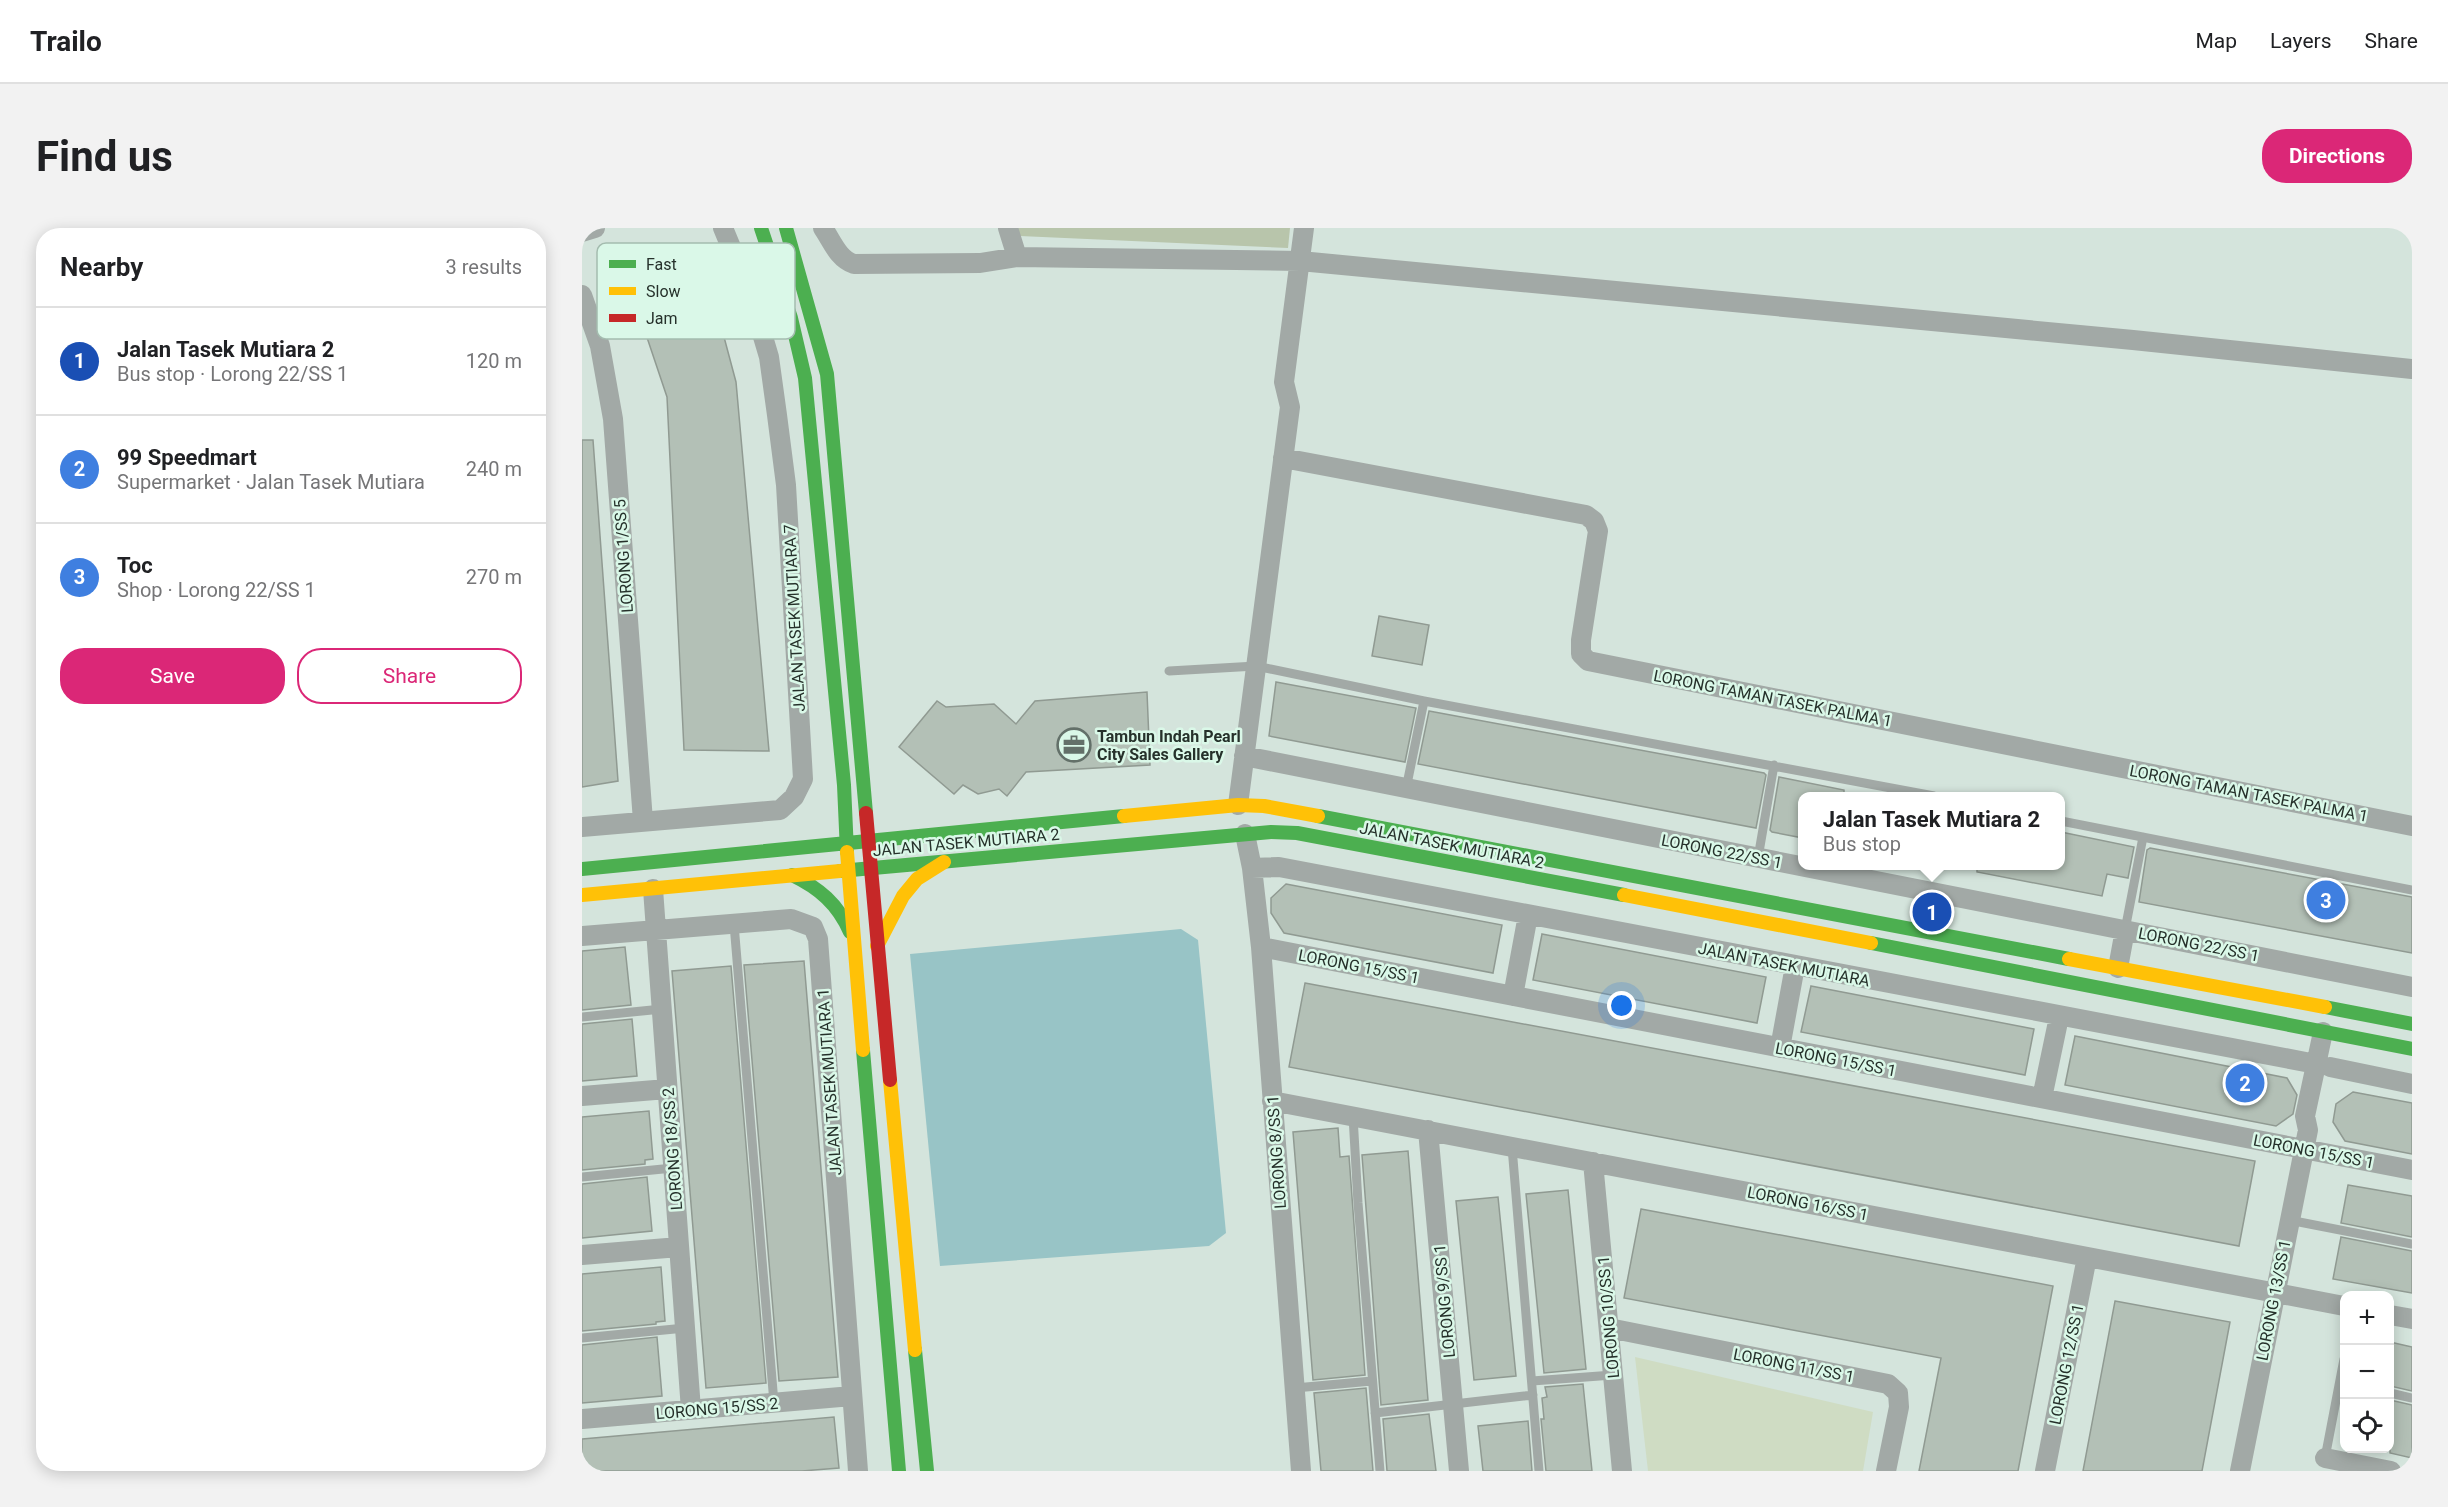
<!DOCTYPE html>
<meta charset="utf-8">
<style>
:root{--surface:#fff;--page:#f2f2f2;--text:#202124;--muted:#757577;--line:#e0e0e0;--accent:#db2777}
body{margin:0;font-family:Roboto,sans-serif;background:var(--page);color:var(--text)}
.controls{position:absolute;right:18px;bottom:18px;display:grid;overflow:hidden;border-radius:12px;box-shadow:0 3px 15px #0003}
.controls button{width:54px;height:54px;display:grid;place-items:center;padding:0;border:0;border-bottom:2px solid var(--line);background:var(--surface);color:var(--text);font:30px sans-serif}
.you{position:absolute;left:1040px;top:778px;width:21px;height:21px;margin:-15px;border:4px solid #fff;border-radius:50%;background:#1a73e8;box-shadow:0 0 0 9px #1a73e833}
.badge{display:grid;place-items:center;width:39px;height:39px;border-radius:50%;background:var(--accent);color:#fff;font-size:20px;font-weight:700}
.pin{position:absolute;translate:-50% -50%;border:3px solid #fff;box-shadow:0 2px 6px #0006}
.popup{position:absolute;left:1216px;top:564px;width:267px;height:78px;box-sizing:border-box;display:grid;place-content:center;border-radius:12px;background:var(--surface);filter:drop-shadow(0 2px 4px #0005);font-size:20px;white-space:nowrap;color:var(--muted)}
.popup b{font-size:22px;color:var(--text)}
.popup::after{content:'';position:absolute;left:50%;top:100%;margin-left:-12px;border:12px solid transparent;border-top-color:var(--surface)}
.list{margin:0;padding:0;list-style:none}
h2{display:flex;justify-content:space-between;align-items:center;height:78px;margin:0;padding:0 24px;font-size:26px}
h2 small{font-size:20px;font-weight:400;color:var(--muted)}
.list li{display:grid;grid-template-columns:39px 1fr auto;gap:18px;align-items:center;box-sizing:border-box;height:108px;padding:0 24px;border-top:2px solid var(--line)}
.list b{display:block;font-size:22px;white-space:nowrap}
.list p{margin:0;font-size:20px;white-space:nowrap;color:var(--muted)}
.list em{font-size:20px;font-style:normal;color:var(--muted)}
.actions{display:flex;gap:12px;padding:18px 24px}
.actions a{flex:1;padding:14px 0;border:2px solid var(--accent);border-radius:24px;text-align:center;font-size:21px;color:var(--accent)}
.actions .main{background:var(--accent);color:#fff}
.icon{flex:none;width:33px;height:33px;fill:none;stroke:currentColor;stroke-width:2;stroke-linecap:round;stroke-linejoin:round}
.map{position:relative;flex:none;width:1830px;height:1243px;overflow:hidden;border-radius:24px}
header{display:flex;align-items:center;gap:36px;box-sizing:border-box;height:84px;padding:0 30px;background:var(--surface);border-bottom:2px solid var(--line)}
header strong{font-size:28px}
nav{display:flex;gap:33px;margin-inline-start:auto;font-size:21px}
.intro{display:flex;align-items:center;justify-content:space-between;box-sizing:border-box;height:144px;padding:0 36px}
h1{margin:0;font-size:42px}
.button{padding:15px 27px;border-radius:24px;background:var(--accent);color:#fff;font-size:21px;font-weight:700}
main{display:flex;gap:36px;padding:0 36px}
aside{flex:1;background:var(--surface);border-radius:24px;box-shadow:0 3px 15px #0003}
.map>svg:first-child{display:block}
</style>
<header>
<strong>Trailo</strong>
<nav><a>Map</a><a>Layers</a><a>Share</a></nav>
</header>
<div class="intro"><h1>Find us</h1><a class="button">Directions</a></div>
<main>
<aside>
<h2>Nearby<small>3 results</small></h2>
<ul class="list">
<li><span class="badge" style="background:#1a4fb4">1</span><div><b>Jalan Tasek Mutiara 2</b><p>Bus stop · Lorong 22/SS 1</p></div><em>120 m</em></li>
<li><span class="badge" style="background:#3f7fe0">2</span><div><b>99 Speedmart</b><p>Supermarket · Jalan Tasek Mutiara</p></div><em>240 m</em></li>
<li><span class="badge" style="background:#3f7fe0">3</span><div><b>Toc</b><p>Shop · Lorong 22/SS 1</p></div><em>270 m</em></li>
</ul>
<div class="actions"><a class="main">Save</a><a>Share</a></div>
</aside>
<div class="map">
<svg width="1830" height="1243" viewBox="0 0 1830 1243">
<rect width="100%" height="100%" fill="#d4e4dc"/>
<path fill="#cfdcc3" d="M1053,1129l238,55 -10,59h-215z"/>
<path fill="#b8c5ab" d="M436,0h272l-2,20 -268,-12z"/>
<path fill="#98c4c6" d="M599,701l17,11 28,293 -17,13 -269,20 -30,-312z"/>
<path fill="#b3c0b6" stroke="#909a92" stroke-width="1.5" d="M118,19l36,135 33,369 -85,-1 -17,-353 -41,-122z
M0,212h11l25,341 -36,6z
M797,388l50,9 -7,40 -50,-9z
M694,454l140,26 -11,54 -136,-26z
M565,464l3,73 -124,7 -19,24 -8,-7 -21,5 -15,-9 -9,9 -55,-47 38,-46 9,6 48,-3 22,20 19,-23z
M847,483l335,62 2,2 -10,53 -338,-64z
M1197,549l65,13v6h-41v42l-31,-6 -2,-2z
M1479,604l73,15 -6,31 -21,-4 -5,22 -125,-24v-6h84z
M1568,620l262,49v56l-273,-51 8,-52z
M704,656l216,41 -9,48 -209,-40 -13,-20v-15z
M960,706l224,43 -9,46 -224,-43z
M43,719l6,58 -49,5v-59z
M222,733l34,416 -59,4 -35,-416z
M149,738l35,417 -60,5 -34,-417z
M723,755l950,178 -16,85 -950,-179z
M1229,758l223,43 -9,46 -224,-43z
M50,791l5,57 -55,5v-57z
M1493,808l212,42 10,17 -4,19 -17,12 -211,-41z
M1771,864l59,11v51l-67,-13 -12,-19 3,-18z
M67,883l4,48 -8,1v4l-63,6v-53z
M756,900l2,29 9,-1 16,219 -52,5 -20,-248z
M826,923l20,249 -47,5 -19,-250z
M65,949l5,54 -70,7v-54z
M1766,957l64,11v41l-71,-14z
M986,962l18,179 -42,4 -18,-179z
M916,969l18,179 -42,4 -18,-179z
M1059,981l412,77 -35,185h-99l22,-113 -317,-60z
M1759,1009l71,14v42l-79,-14z
M79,1039l4,54 -9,1v2l-74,7v-57z
M1533,1073l115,21 -28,149h-119z
M75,1109l5,59 -80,7v-58z
M1808,1114l22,5v44l-22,-5z
M1001,1156l9,87h-46l-5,-52h3l-2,-21 5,-1 -2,-10z
M784,1160l7,83h-52l-7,-78z
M1808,1172l22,5v53l-22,-5z
M847,1186l7,57h-49l-4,-52z
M252,1189l5,51 -37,3h-220v-32z
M946,1193l4,50h-49l-5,-45z"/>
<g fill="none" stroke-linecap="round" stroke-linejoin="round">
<path stroke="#a2a9a6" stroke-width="9" d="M587,443l87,-5 168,35 510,95
M824,561l18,-88
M1479,593l351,69
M1176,630l16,-93
M152,696l40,479
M1543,702l18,-93
M0,789l80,-8
M771,888l5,87 22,268
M930,919l27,324
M0,949l91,-9
M1707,992l123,24
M0,1110l103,-10
M950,1153l81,-6
M713,1160l77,-7
M1808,1165l22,5
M793,1185l158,-18
M1743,1230l19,-99"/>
<path stroke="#a2a9a6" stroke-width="20" d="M241,0c9,13 15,31 31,36l126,-1 37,-6
M426,0l9,29 283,4 833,79 279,29
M0,4l13,-4
M0,67l18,51 13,73 30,402
M701,230l303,57 8,6 4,10 -17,109v14l7,7 824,165
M662,528l1168,231
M656,577l52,-398 -6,-25 20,-154
M0,599l198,-17 14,-13 9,-18 -17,-294 -9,-70 -8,-58 -19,-64 -27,-65
M663,606l7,34 9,79 40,524
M670,640l27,-1 1037,197
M71,661l38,521
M0,708l209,-17 22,8 5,12 40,532
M679,719l1151,223
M1536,740l7,-38
M931,768l15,-81
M1198,820l15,-82
M1748,839l82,17
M0,868l85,-7
M1460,870l17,-81
M690,873l1072,205
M846,902l31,341
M1011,934l29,309
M0,1027l97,-8
M1808,1087l22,4
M1027,1100l279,56 10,9 1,14 -13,64
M0,1191l270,-23
M1743,1230l66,13
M1463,1243l42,-214
M1658,1243l68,-341 -3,-14 18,-84"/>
<path stroke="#4caf50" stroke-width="14" d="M179,0l30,90 14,60 39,407 3,67
M204,0l41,146 39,439
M736,588l751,143
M0,641l542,-53
M258,643l431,-39 26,1 327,62
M210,647c27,13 46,29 58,57
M1289,715l541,106
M1743,779l87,17
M281,822l36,421
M333,1122l12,121"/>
<path stroke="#ffc107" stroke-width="14" d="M542,588l114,-11 26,1 54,10
M265,624l16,198
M0,667l258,-24
M1042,667l247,48
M295,718l26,-50 14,-17 27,-17
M1487,731l256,48
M308,852l25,270"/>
<path stroke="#c62828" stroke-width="14" d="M284,585l24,267"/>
</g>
<defs>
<symbol id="office-ring" viewBox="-11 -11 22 22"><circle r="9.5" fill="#daf8e8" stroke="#637069" stroke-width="1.5"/><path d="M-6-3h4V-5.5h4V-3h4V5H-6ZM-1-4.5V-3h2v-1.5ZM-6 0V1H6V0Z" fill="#637069"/></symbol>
</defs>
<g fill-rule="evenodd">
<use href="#office-ring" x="473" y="498" width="38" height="38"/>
</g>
<g text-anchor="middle" stroke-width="5" stroke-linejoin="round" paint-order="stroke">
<g font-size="16" fill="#26312b" stroke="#daf8e8">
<text transform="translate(41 328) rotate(-94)" y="6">LORONG 1/SS 5</text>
<text transform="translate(212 390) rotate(-93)" y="6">JALAN TASEK MUTIARA 7</text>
<text transform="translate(1191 470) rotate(11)" y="6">LORONG TAMAN TASEK PALMA 1</text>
<text transform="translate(1667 565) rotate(11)" y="6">LORONG TAMAN TASEK PALMA 1</text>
<text transform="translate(384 614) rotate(-5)" y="6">JALAN TASEK MUTIARA 2</text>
<text transform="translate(870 617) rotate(11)" y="6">JALAN TASEK MUTIARA 2</text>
<text transform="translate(1140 623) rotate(11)" y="6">LORONG 22/SS 1</text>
<text transform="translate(1617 716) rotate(11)" y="6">LORONG 22/SS 1</text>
<text transform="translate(1202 736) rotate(11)" y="6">JALAN TASEK MUTIARA</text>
<text transform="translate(777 738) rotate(11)" y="6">LORONG 15/SS 1</text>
<text transform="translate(1254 831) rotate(11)" y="6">LORONG 15/SS 1</text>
<text transform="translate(247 854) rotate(-94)" y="6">JALAN TASEK MUTIARA 1</text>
<text transform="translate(90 921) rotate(-94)" y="6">LORONG 18/SS 2</text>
<text transform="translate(1732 923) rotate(11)" y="6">LORONG 15/SS 1</text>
<text transform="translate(694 924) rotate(-94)" y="6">LORONG 8/SS 1</text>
<text transform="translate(1226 975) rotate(11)" y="6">LORONG 16/SS 1</text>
<text transform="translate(1691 1072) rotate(-79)" y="6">LORONG 13/SS 1</text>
<text transform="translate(862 1073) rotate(-95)" y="6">LORONG 9/SS 1</text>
<text transform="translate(1026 1089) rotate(-95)" y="6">LORONG 10/SS 1</text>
<text transform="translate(1484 1136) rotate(-79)" y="6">LORONG 12/SS 1</text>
<text transform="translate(1212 1137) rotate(11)" y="6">LORONG 11/SS 1</text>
<text transform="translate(135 1180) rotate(-5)" y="6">LORONG 15/SS 2</text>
</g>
<g font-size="16" font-weight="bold" fill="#26312b" stroke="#daf8e8" text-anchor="start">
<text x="515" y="514">Tambun Indah Pearl<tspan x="515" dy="18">City Sales Gallery</tspan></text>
</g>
</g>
<rect x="15" y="15" width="198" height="96" rx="9" fill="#daf8e8" stroke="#a4bcaf" stroke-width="1.5"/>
<rect x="27" y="32" width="27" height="8" fill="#4caf50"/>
<rect x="27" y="59" width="27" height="8" fill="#ffc107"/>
<rect x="27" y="86" width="27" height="8" fill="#c62828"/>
<g font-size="16" fill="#26312b">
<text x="64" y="42">Fast</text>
<text x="64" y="69">Slow</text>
<text x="64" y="96">Jam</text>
</g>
</svg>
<div class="controls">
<button>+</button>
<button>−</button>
<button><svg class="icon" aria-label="locate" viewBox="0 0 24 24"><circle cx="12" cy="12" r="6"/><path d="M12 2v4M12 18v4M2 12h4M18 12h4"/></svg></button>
</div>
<div class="you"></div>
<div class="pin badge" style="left:1350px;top:684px;background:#1a4fb4">1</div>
<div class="popup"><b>Jalan Tasek Mutiara 2</b>Bus stop</div>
<div class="pin badge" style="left:1663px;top:855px;background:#3f7fe0">2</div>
<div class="pin badge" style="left:1744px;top:672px;background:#3f7fe0">3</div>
</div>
</main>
